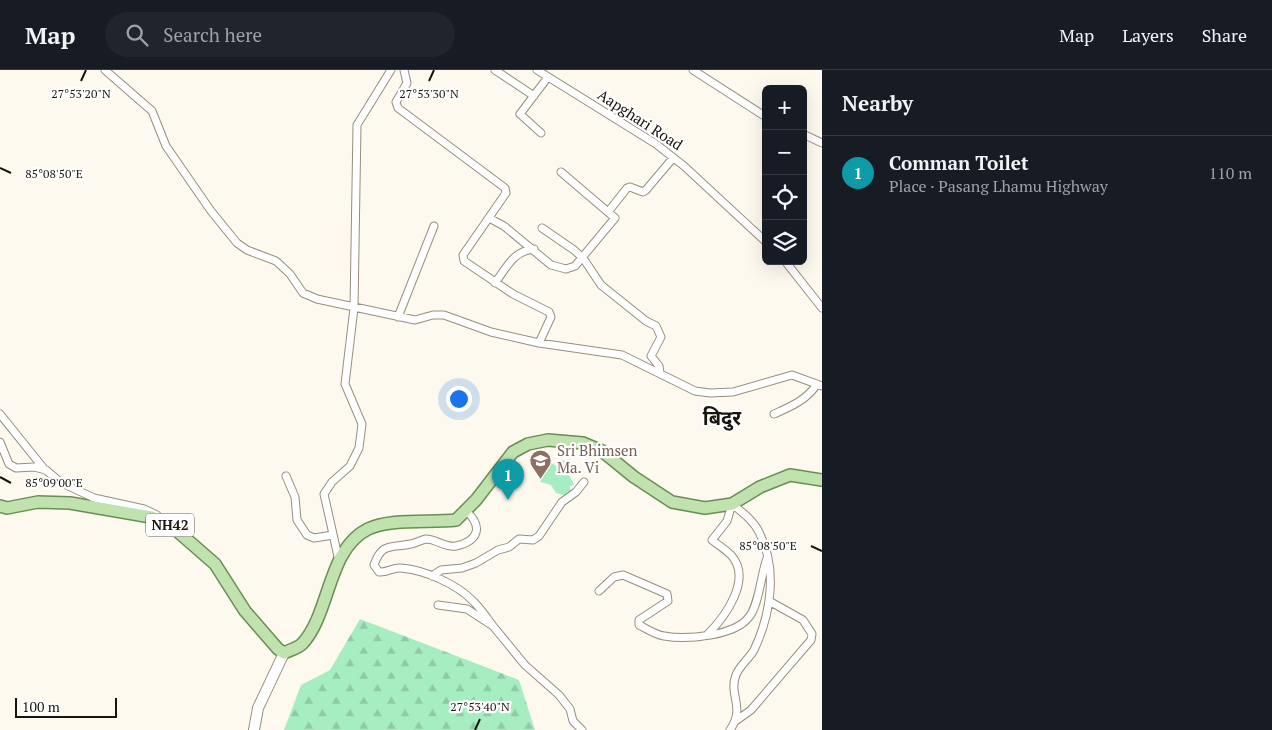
<!DOCTYPE html>
<meta charset="utf-8">
<style>
:root{--surface:#171b24;--page:#20242c;--text:#f1f3f6;--muted:#9ea1a6;--line:#363941;--accent:#ea580c}
body{margin:0;font-family:"PT Serif","Noto Sans Devanagari",serif;background:var(--page);color:var(--text)}
.controls{position:absolute;right:15px;top:15px;display:grid;overflow:hidden;border-radius:8px;box-shadow:0 5px 20px #0002}
.controls button{width:45px;height:45px;display:grid;place-items:center;padding:0;border:0;border-bottom:1px solid var(--line);background:var(--surface);color:var(--text);font:25px sans-serif}
.scale{position:absolute;left:15px;bottom:12px;width:102px;box-sizing:border-box;padding-left:5px;border:2px solid #18150f;border-top:0;font-size:14px;line-height:18px;white-space:nowrap;color:#18150f;-webkit-text-stroke:4px #fff;paint-order:stroke}
.you{position:absolute;left:458px;top:328px;width:18px;height:18px;margin:-12px;border:4px solid #fff;border-radius:50%;background:#1a73e8;box-shadow:0 0 0 8px #1a73e833}
.badge{display:grid;place-items:center;width:32px;height:32px;border-radius:50%;background:var(--accent);color:#fff;font-size:16px;font-weight:700}
.pin{position:absolute;translate:-50% -41px;filter:drop-shadow(0 1px 2px #0008)}
.pin::after{content:'';position:absolute;top:26px;width:18px;height:15px;background:inherit;clip-path:polygon(0 0,100% 0,50% 100%)}
.list{margin:0;padding:0;list-style:none}
h2{display:flex;justify-content:space-between;align-items:center;height:65px;margin:0;padding:0 20px;font-size:21px}
h2 small{font-size:16px;font-weight:400;color:var(--muted)}
.list li{display:grid;grid-template-columns:32px 1fr auto;gap:15px;align-items:center;box-sizing:border-box;height:75px;padding:0 20px;border-top:1px solid var(--line)}
.list b{display:block;font-size:19px;white-space:nowrap}
.list p{margin:0;font-size:16px;white-space:nowrap;color:var(--muted)}
.list em{font-size:16px;font-style:normal;color:var(--muted)}
.icon{flex:none;width:28px;height:28px;fill:none;stroke:currentColor;stroke-width:2;stroke-linecap:round;stroke-linejoin:round}
.map{position:relative;flex:none;width:822px;height:660px;overflow:hidden}
header{display:flex;align-items:center;gap:30px;box-sizing:border-box;height:70px;padding:0 25px;background:var(--surface);border-bottom:1px solid var(--line)}
header strong{font-size:24px}
nav{display:flex;gap:28px;margin-inline-start:auto;font-size:18px}
.search{width:350px;height:45px;background:var(--page);display:flex;align-items:center;gap:12px;box-sizing:border-box;padding:0 18px;border-radius:28px;color:var(--muted);font-size:19px}
main{display:flex}
aside{flex:1;background:var(--surface)}
.map>svg:first-child{display:block}
</style>
<header>
<strong>Map</strong>
<div class="search"><svg class="icon" aria-label="search" viewBox="0 0 24 24"><circle cx="10" cy="10" r="6"/><path d="M15 15l6 6"/></svg>Search here</div>
<nav><a>Map</a><a>Layers</a><a>Share</a></nav>
</header>
<main>
<div class="map">
<svg width="822" height="660" viewBox="0 0 822 660">
<defs>
<pattern id="forest-firs" width="22" height="20" patternUnits="userSpaceOnUse" patternTransform="scale(1.25)"><rect width="22" height="20" fill="#a7edc2"/><path d="M5 1l3.5 6h-7zM16 11l3.5 6h-7z" fill="#8fcaa6"/></pattern>
</defs>
<rect width="100%" height="100%" fill="#fef9ee"/>
<path fill="url(#forest-firs)" d="M360,549l159,61 16,50h-251l17,-45 29,-15z"/>
<path fill="#a7edc2" d="M541,387l17,10h3l1,-7 8,3 -2,9 6,13 -4,1 1,6h-4v4l-11,-3 -5,-8 -11,-3 7,-14z"/>
<g fill="none" stroke-linecap="round" stroke-linejoin="round">
<defs>
<path id="street" d="M105,0l47,41 14,35 45,65 26,32 10,7 29,11 14,13 13,19 14,6 98,21 18,-5h11l47,17 48,11 83,12 73,36 15,2 23,-1 59,-17 30,11
M404,0l3,13 -11,19 2,6 107,80 1,5 -43,62 1,6 49,33 36,18 2,5 -12,26
M495,0l39,26
M537,0l119,74 28,22 82,76
M693,0l73,47
M541,63l-21,-19 28,-37
M803,64l19,9
M608,142l19,-24 3,-1 13,5 3,-2 27,-32
M489,148l15,8 47,39 15,4 9,-3 40,-48 -54,-46
M542,158l32,22 9,8 18,27 45,36 10,5 5,11 -10,19 8,10 1,7
M785,191l37,47
M495,213c12,-16 18,-32 39,-34
M398,247l36,-91
M0,344l45,56
M774,344c16,-7 33,-14 43,-30
M0,372l9,22 7,4 18,-1 12,3 14,12 34,16 50,11 13,6
M286,406l9,21 2,23 10,15 7,3 19,-3
M466,441c17,15 13,30 -10,35 -10,2 -20,-7 -30,-7 -5,1 -10,4 -15,5 -20,4 -29,-2 -37,21l5,7c8,1 14,-5 22,-4 24,2 56,16 73,34 7,7 13,16 19,24
M339,491l-15,-67 8,-12 18,-16 9,-18 3,-24 -17,-40 9,-76 3,-183 34,-55
M432,506l9,-6 21,-2 14,-5 22,-13 11,-3 10,-8 14,1 6,-4 23,-34 14,-10 8,-10
M599,521l15,-14 9,-2 44,19 1,7 -29,19v5c8,4 17,10 25,11 23,4 71,0 85,-19 10,-12 12,-43 18,-59
M438,535l29,4 26,17 32,39 34,30 11,14 3,12 9,9
M707,565c18,-18 46,-56 24,-80 -6,-6 -13,-10 -19,-15l15,-19 5,-17c10,8 21,16 27,28 19,37 12,82 -5,118 -5,9 -15,16 -18,25 -8,20 10,32 -6,55
M737,650l14,-10 60,-70 1,-6 -9,-14 -34,-19"/>
<path id="secondary" d="M254,660l4,-22 26,-55"/>
<path id="primary" d="M0,436l7,2 31,-6 32,1 81,14 17,6 47,41 30,47 33,38 6,4c6,-3 14,-5 18,-9 29,-31 25,-95 66,-115 22,-11 63,-6 88,-9l20,-20 37,-48 15,-8 20,-4 35,3 19,8 32,26 38,25 33,6 27,-4 28,-17 30,-12 32,5"/>
</defs>
<use href="#street" stroke="#968e7e" stroke-width="9"/>
<use href="#secondary" stroke="#968e7e" stroke-width="12"/>
<use href="#primary" stroke="#698e54" stroke-width="14"/>
<use href="#street" stroke="#fff" stroke-width="7"/>
<use href="#secondary" stroke="#fff" stroke-width="10"/>
<use href="#primary" stroke="#bfe2af" stroke-width="11"/>
</g>
<path fill="none" stroke="#18150f" stroke-width="2" d="M81,11l5,-11M429,11l5,-11M0,98l11,5M0,407l11,6M811,476l11,5M475,660l5,-11"/>
<defs>
<symbol id="school-pin" viewBox="-11 -11 22 30"><path d="M0 17L-7.5 6A9.5 9.5 0 1 1 7.5 6Z" fill="#8d6e63" stroke="#fff"/><path d="M0-5L7-2L0 1L-7-2ZM-4 1L0 2.5L4 1V4Q0 6-4 4Z" fill="#fff"/></symbol>
</defs>
<g fill-rule="evenodd">
<use href="#school-pin" x="528" y="378" width="25" height="34"/>
</g>
<g text-anchor="middle" stroke-width="4.5" stroke-linejoin="round" paint-order="stroke">
<rect fill="#fff" stroke="#5d5b57" stroke-width="1" x="146" y="443.5" width="48" height="23" rx="4"/>
<g font-size="14" font-weight="bold" fill="#18150f">
<text x="170" y="460">NH42</text>
</g>
<g font-size="15" fill="#18150f" stroke="#fff">
<text transform="translate(640 50) rotate(33)" y="5">Aapghari Road</text>
</g>
<g font-size="15" fill="#785e54" stroke="#fff" text-anchor="start">
<text x="557" y="386">Sri Bhimsen<tspan x="557" dy="17">Ma. Vi</tspan></text>
</g>
<g font-size="20" font-weight="bold" fill="#18150f" stroke="#fff">
<text x="722" y="355">बिदुर</text>
</g>
</g>
<g font-size="12" text-anchor="middle" fill="#18150f" stroke="#fff" stroke-width="4.5" stroke-linejoin="round" paint-order="stroke">
<text x="81" y="28">27°53'20"N</text>
<text x="429" y="28">27°53'30"N</text>
<text x="54" y="108">85°08'50"E</text>
<text x="54" y="417">85°09'00"E</text>
<text x="768" y="480">85°08'50"E</text>
<text x="480" y="641">27°53'40"N</text>
</g>
</svg>
<div class="controls">
<button>+</button>
<button>−</button>
<button><svg class="icon" aria-label="locate" viewBox="0 0 24 24"><circle cx="12" cy="12" r="6"/><path d="M12 2v4M12 18v4M2 12h4M18 12h4"/></svg></button>
<button><svg class="icon" aria-label="layers" viewBox="0 0 24 24"><path d="M12 4l9 5-9 5-9-5zM3 14l9 5 9-5"/></svg></button>
</div>
<div class="scale">100 m</div>
<div class="you"></div>
<div class="pin badge" style="left:508px;top:430px;background:#0f9aa8">1</div>
</div>
<aside>
<h2>Nearby<small></small></h2>
<ul class="list">
<li><span class="badge" style="background:#0f9aa8">1</span><div><b>Comman Toilet</b><p>Place · Pasang Lhamu Highway</p></div><em>110 m</em></li>
</ul>
</aside>
</main>
